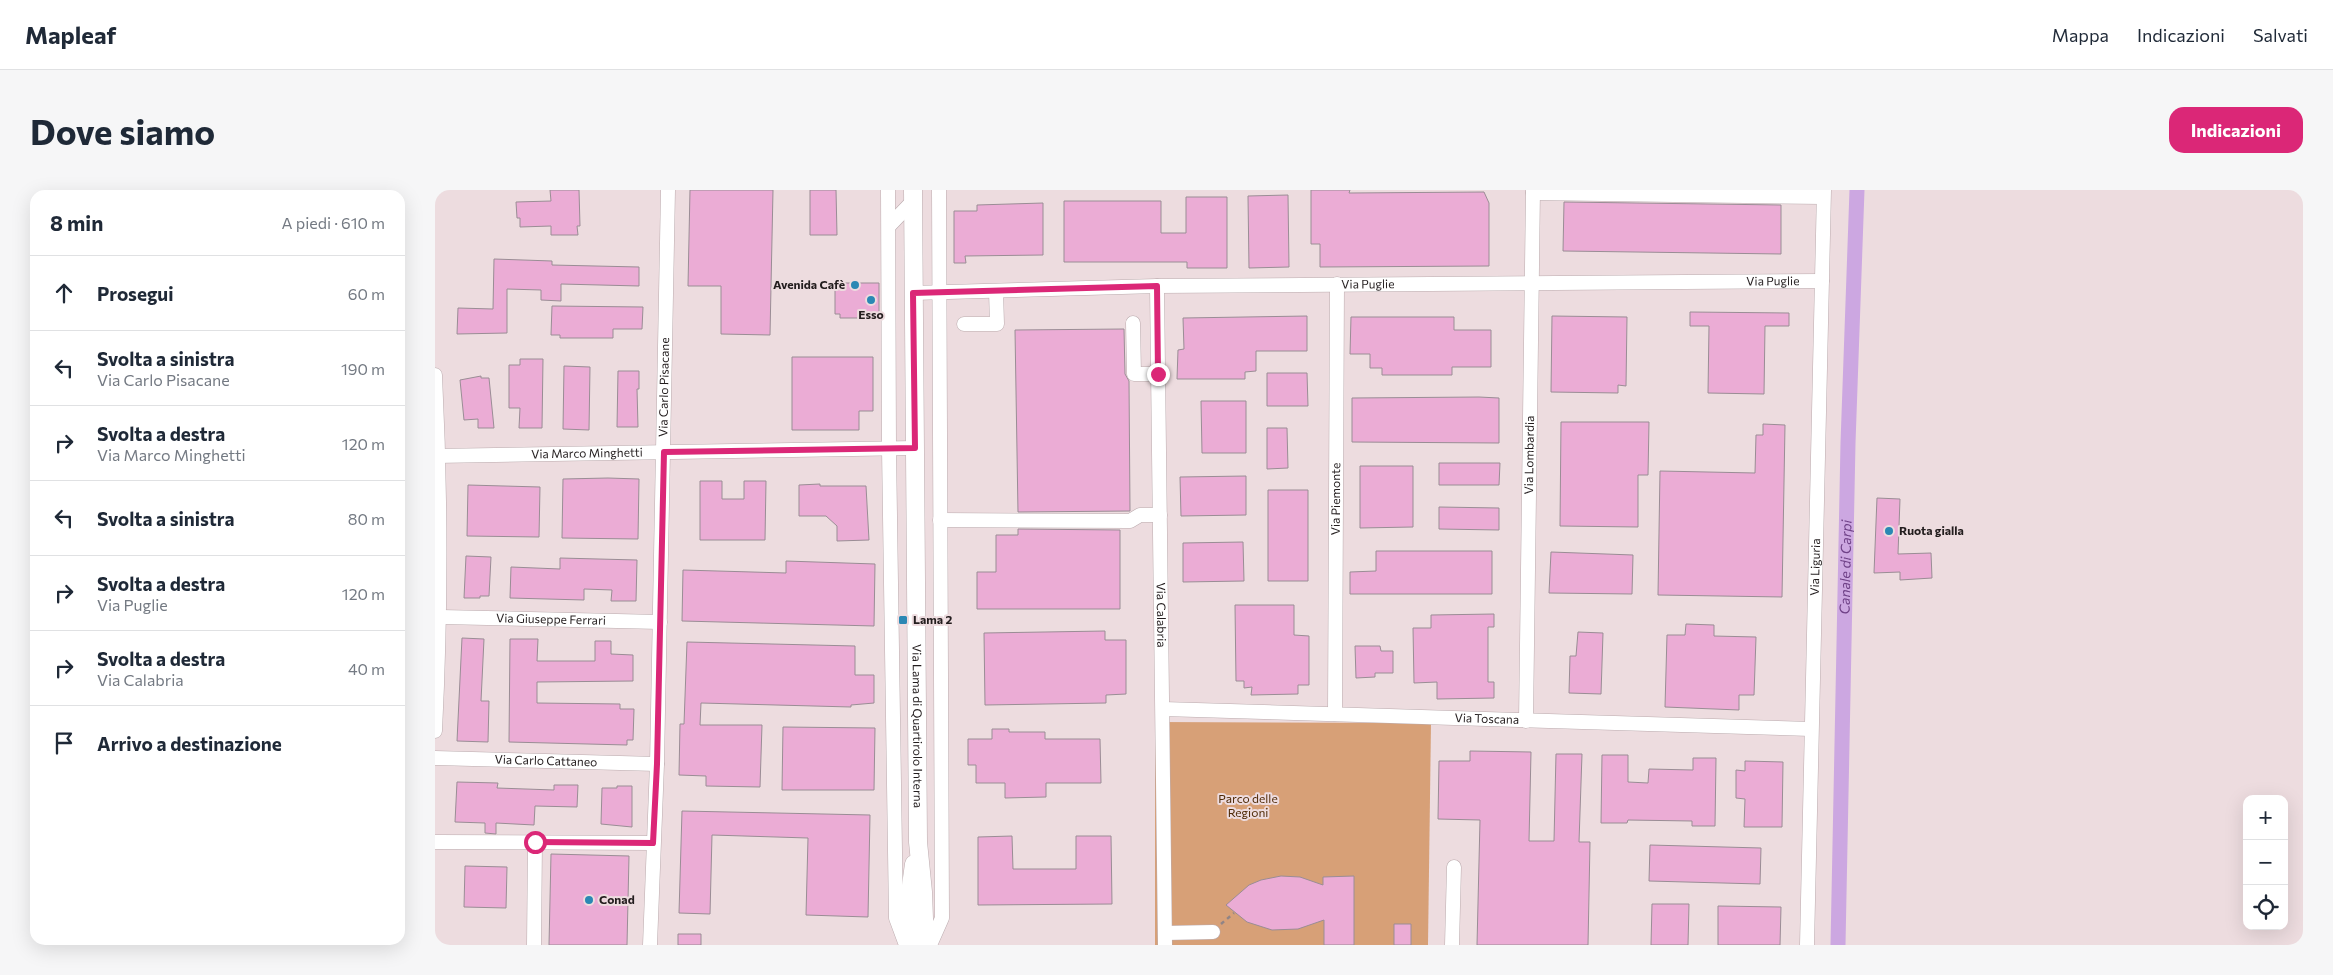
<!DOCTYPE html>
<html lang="it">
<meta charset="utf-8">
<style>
:root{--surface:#fff;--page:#f6f6f7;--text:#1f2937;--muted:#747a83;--line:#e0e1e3;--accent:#db2777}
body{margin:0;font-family:Commissioner,sans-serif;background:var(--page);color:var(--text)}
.controls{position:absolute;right:15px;bottom:15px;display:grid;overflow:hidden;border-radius:10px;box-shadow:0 5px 20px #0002}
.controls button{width:45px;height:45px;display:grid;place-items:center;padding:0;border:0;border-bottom:1px solid var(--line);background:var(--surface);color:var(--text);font:25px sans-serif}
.stop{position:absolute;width:15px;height:15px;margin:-11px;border:4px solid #db2777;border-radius:50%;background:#fff}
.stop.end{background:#db2777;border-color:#fff;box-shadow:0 1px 5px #0008}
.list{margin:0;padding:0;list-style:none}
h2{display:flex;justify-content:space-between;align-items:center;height:65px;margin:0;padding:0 20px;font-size:21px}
h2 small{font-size:16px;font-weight:400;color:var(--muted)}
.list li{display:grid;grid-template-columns:32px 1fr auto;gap:15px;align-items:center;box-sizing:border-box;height:75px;padding:0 20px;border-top:1px solid var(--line)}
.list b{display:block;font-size:19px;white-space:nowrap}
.list p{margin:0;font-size:16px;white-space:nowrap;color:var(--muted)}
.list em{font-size:16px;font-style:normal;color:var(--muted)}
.icon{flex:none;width:28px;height:28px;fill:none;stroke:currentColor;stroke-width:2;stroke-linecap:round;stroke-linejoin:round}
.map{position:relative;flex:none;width:1868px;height:755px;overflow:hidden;border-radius:15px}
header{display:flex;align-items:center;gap:30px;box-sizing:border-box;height:70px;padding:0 25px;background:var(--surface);border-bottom:1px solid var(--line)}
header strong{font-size:24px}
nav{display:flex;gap:28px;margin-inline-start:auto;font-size:18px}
.intro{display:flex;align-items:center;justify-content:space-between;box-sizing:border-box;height:120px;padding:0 30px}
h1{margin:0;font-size:35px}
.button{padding:12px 22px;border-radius:15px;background:var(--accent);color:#fff;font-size:18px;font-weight:700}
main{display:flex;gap:30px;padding:0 30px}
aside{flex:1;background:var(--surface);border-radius:15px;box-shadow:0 5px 20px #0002}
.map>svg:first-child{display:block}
</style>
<header>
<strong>Mapleaf</strong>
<nav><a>Mappa</a><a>Indicazioni</a><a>Salvati</a></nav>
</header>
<div class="intro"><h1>Dove siamo</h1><a class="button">Indicazioni</a></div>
<main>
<aside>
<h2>8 min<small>A piedi · 610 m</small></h2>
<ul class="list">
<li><svg class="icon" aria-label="ahead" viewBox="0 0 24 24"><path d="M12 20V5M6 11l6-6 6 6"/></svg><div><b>Prosegui</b></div><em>60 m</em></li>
<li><svg class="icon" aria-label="left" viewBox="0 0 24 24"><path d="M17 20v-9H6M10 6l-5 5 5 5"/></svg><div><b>Svolta a sinistra</b><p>Via Carlo Pisacane</p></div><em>190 m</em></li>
<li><svg class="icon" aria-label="right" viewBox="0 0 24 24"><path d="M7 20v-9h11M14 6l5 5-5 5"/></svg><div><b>Svolta a destra</b><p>Via Marco Minghetti</p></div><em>120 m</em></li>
<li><svg class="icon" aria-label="left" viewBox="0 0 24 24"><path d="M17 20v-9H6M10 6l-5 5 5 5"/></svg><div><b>Svolta a sinistra</b></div><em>80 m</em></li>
<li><svg class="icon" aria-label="right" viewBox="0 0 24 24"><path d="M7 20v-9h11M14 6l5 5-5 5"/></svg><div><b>Svolta a destra</b><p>Via Puglie</p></div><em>120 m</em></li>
<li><svg class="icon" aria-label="right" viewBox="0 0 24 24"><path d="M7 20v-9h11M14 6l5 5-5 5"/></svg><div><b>Svolta a destra</b><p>Via Calabria</p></div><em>40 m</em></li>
<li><svg class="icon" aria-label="arrive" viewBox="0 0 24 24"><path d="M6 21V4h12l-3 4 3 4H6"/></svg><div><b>Arrivo a destinazione</b></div></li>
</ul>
</aside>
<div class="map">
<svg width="1868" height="755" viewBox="0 0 1868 755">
<rect width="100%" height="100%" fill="#eddcdf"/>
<path fill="#d7a077" d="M720,532l276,1 -3,222h-273z"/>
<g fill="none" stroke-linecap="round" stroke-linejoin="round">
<path stroke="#cca7e1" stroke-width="15" id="s1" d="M1403,755l10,-502 9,-253"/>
</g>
<path fill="#ebacd5" stroke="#9a8d95" d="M115,0h29l1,36h-3l1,9h-27v-9l-31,1v-9h-3l-1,-16 35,-1z
M255,0h83l-3,145 -49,-1v-48h-33z
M375,0h26l1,45h-27z
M876,0h39l-1,3 135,-1 5,11v63l-169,1v-23h-9z
M853,5l1,72 -40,1 -1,-72z
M751,7h41v71h-40v-6h-123v-61h97v32h25z
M1129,12l217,3v49l-218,-3z
M608,13v52l-78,1 1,7h-12v-52h23v-6z
M59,69l58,2v4l87,2v19l-78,-2v17l-20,-1v-10l-34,-1v44l-50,1 1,-26 35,1z
M405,93h39v35h-39v-4h-5v-27h5z
M117,116l91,1 -1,22h-29v9h-53v-3h-9z
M1255,122l99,1v13h-24l-1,68 -56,-1 1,-67h-19z
M872,126v35h-51v20l-11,1v7h-68l1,-29 6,-1 -1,-31z
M1117,126l75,1 -1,69 -8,-1v8l-67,-1z
M916,127h103v13h37v37h-39v8h-70v-7h-12v-14h-20z
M689,139l1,45 4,7 1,130 -112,1 -3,-182z
M357,167h81v54h-14v19h-67z
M85,169h23l-1,69h-23l1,-20h-11v-43h11z
M129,176l26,1 -1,63 -26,-1z
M183,181h21v18h-2l1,38h-21z
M832,183h40l1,33h-41z
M46,186v2h8l5,50h-16v-9l-14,1 -4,-40z
M1044,207l20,1v45l-147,-1v-44z
M766,211h45v52h-44z
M1126,232h88l-1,53h-10v52l-78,-1z
M1328,234l22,1 -3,172 -124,-2 2,-124 95,2 1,-38h7z
M832,238h20l1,40 -21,1z
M1004,273h61l-1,22h-60z
M925,276h53v61l-53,1z
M811,286v39l-65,1 -1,-39z
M173,288l31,1 -1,60 -76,-1 1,-59z
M265,291h22v18h22v-18h22l-1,59h-65z
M385,294v2h46l3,54 -32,1v-15l-11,-10h-27v-31z
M33,295l72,2 -1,50 -72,-1z
M833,300h40v91h-40z
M1442,308l23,1 -2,55 33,-1 1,25 -32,2v-8l-26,1z
M1004,317l60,1v22l-60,-1z
M583,339l102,1v79h-143v-37h19v-37h22z
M808,352l1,39 -61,1v-39z
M941,361h116v43h-142v-22l26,-1z
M1116,362l82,3 -1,39 -83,-1z
M31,366l25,1 -2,39h-9v2h-16z
M125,368l77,2 -1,41h-25l1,-11 -28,-1v11l-74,-2 1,-31 49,2z
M351,371l89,3 -1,62 -192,-5 1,-51 103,3z
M800,415h59v30l15,1v49h-11v9l-47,1 1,-8 -8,1v-7h-8z
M1059,424v13h-6v55h6v16l-57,1v-17l-23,1 -1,-55h18v-13z
M1251,434l28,1v11l42,1 -2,58h-15v15l-74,-3 2,-72h18z
M670,441v9h21v54l-20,1v8l-121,2 -1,-72z
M1143,442l25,1 -2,61 -32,-1 1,-37h6z
M27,448l22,1 -3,62h8l-1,41 -31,-1z
M75,449h28l-1,22h58v-20h16v13l22,1v26l-96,1v21l83,1v5h14l-1,31h-6v5l-118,-3z
M252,452l168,4v29h19v28l-23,2v2l-150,-4 -1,22h62l-2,62 -54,-1v-10l-27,-1 1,-51h4z
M920,456h25l1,5h12v22h-18v4l-19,1z
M348,537l92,1 -1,62h-92z
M557,539h17v3h36v7h55l1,44h-55v14l-41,1v-15h-29v-18h-8v-26h24z
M1035,561l61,1 -2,89h25l2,-87h26l-3,88h11l-2,103h-111l3,-125 -42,-1 1,-58h31z
M1167,565h26v27l20,1 1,-14 44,1v-12h23l-1,68h-23v-5l-64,-1 -1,3h-26z
M1310,571l38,1 -1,65h-38l1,-28 -9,-1v-28l9,1z
M22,592l41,1 -1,5 57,2v-5h24l-1,22 -42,-1 -1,19 -38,-2v11l-11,-1v-10l-30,-1z
M182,596h15v41l-31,-3 1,-36h15z
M247,621l188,4 -2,102 -62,-2 2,-77 -96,-3 -2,79 -31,-1z
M577,646l1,33h63v-33h35l1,68 -134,1v-68z
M1215,655l111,3 -1,36 -111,-3z
M116,664l78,2 -2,89h-78z
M30,676l42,1 -1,41 -42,-1z
M846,686l19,1 23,8v-8l31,-1v69h-30v-25l-26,9 -26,1 -25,-8 -21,-17 23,-20 12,-5z
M1217,714h37l-1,41h-37z
M1283,716l63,1 -1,38h-62z
M959,734h17v21h-17z
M243,744h23v11h-23z"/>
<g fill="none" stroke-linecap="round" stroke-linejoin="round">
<defs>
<g id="minor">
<path d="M453,0l1,259 7,469 10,27"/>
<path d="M1098,3l290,4"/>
<path d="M454,36l24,-25"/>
<path id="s2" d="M722,96l8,659"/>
<path id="s3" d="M478,103l244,-7 665,-5"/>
<path d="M698,133l1,51h24"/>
<path d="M529,134h33l-1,-33"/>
<path d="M0,185c6,120 6,236 0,356"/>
<path id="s4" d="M0,266l479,-8"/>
<path d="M505,330l190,1 10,-6h20"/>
<path id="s5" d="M6,427l219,5"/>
<path id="s6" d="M728,519l648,20"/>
<path id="s7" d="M900,524l2,-430"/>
<path id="s8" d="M1091,531l7,-531"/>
<path id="s9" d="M0,568l222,6"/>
<path d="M0,652l218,1"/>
<path d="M730,743l48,-1"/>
<path d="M99,755l1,-103"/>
<path id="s10" d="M215,755l7,-181 11,-574"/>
<path d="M495,755l12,-27 -3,-728"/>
<path d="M1017,755l2,-78"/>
<path id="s11" d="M1372,755l17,-755"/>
</g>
<g id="major">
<path id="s12" d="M478,0l5,652 5,50 2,53"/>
<path d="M476,755l-1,-52 4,-29"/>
</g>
</defs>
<use href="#minor" stroke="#bbabae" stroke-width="15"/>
<use href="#major" stroke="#bbabae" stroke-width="19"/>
<path stroke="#908486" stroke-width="2.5" stroke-dasharray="4 4" stroke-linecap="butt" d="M786,734l13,-11"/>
<use href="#minor" stroke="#fff" stroke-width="14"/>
<use href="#major" stroke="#fff" stroke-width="18"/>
</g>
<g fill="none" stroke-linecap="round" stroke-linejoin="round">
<path stroke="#db2777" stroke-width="6" d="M100,652l118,1 4,-79 7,-312 251,-4 -2,-155 244,-7 1,88"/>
</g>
<g fill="#2b88b4" stroke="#eddcdf" stroke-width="2">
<circle cx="420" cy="95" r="5"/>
<circle cx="436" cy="110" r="5"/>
<circle cx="1454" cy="341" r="5"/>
<rect x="463" y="425" width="10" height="10" rx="2.5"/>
<circle cx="154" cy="710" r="5"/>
</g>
<g text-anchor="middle" stroke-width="4" stroke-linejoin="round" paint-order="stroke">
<g font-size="12" fill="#231d1e" stroke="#eddcdf">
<text dy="4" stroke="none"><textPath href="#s3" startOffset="860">Via Puglie</textPath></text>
<text dy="4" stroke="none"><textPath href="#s3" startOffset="455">Via Puglie</textPath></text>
<text dy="4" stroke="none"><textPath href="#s10" startOffset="558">Via Carlo Pisacane</textPath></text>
<text dy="4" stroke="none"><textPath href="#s4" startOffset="152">Via Marco Minghetti</textPath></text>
<text dy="4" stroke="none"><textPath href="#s8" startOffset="266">Via Lombardia</textPath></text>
<text dy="4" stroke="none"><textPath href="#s7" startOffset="215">Via Piemonte</textPath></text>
<text dy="4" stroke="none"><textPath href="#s11" startOffset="378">Via Liguria</textPath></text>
<text dy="4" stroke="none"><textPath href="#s2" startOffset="329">Via Calabria</textPath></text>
<text dy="4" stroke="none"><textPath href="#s5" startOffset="110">Via Giuseppe Ferrari</textPath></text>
<text dy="4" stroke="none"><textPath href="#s6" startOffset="324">Via Toscana</textPath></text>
<text dy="4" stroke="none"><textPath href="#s12" startOffset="536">Via Lama di Quartirolo Interna</textPath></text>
<text dy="4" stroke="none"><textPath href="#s9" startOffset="111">Via Carlo Cattaneo</textPath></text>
</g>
<g font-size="12" font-weight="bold" fill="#231d1e" stroke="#eddcdf" text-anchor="start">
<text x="410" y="99" text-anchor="end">Avenida Cafè</text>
<text x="436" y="129" text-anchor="middle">Esso</text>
<text x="1464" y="345">Ruota gialla</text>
<text x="478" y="434">Lama 2</text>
<text x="164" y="714">Conad</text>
</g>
<g font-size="12" fill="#4f2a06" stroke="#eddcdf">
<text x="813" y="613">Parco delle<tspan x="813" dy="14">Regioni</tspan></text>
</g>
<g font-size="14" font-style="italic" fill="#6f4187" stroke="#eddcdf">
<text dy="5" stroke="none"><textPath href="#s1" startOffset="378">Canale di Carpi</textPath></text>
</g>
</g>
</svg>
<div class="controls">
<button>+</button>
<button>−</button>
<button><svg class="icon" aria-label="locate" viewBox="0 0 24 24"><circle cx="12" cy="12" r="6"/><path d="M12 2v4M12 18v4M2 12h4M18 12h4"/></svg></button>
</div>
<div class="stop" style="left:100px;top:652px"></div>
<div class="stop end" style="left:723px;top:184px"></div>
</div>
</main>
